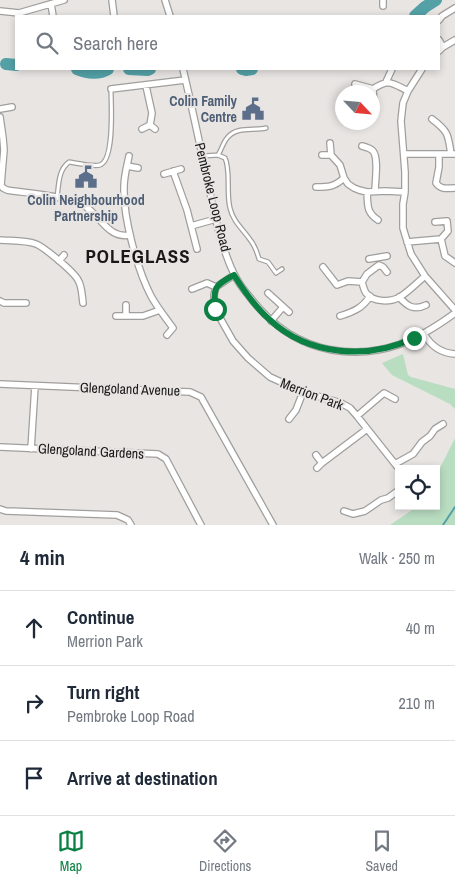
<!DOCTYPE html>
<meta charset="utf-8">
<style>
:root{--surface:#fff;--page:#f6f6f7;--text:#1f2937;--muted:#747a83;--line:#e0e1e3;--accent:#0b8043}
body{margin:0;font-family:"Archivo Narrow",sans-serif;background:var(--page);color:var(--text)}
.controls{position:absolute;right:15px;bottom:15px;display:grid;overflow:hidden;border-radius:0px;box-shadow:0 2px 8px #0003}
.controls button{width:45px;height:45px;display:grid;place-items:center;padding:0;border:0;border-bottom:1px solid var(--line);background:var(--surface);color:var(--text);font:25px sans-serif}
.compass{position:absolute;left:335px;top:85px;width:45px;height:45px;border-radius:50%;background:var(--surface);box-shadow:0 2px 8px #0003;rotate:116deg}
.stop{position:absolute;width:15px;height:15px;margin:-11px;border:4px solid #0b8043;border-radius:50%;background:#fff}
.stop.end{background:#0b8043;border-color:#fff;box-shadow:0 1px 5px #0008}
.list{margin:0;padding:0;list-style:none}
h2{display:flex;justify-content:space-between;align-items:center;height:65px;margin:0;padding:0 20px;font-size:21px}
h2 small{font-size:16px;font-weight:400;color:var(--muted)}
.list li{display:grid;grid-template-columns:32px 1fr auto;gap:15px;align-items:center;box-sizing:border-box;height:75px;padding:0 20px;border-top:1px solid var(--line)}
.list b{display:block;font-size:19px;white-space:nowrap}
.list p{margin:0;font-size:16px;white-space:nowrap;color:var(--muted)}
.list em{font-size:16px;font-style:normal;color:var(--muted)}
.icon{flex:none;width:28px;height:28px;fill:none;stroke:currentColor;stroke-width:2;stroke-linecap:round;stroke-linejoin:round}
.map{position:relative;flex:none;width:455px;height:525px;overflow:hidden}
.search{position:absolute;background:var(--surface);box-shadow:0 2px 8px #0003;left:15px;right:15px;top:15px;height:55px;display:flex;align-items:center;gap:12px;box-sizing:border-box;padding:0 18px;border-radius:0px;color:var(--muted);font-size:19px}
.sheet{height:290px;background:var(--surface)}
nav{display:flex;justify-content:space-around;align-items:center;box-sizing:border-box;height:70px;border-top:1px solid var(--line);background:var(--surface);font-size:14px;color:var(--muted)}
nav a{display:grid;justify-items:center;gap:2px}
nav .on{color:var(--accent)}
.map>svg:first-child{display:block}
</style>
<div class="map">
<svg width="455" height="525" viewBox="0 0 455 525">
<rect width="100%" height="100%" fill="#e8e5e3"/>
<path fill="#b9ddc1" d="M403,354l5,21 3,2 44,12v20l-5,-5 -58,-29 -10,-12z
M455,438v87h-65l28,-19h18v-30z"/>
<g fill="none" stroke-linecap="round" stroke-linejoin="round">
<path stroke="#53a1a7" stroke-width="2" d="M443,525l12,-18"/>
<path stroke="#53a1a7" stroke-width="12" d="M415,16l10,-9 11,-7
M6,64l10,1
M77,69c11,4 21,6 31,0
M129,69l19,1 2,-1
M242,69l4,1 6,-1"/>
<defs>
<path id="service" d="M218,155c4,-6 5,-13 10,-18 9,-11 26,-6 38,-9
M203,156l15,-1 7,3c6,12 1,36 5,50 3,14 14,22 21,33 4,5 6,11 8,18l9,3 8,11 6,-4
M57,197c2,-12 1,-27 12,-35 7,1 25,5 31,3 15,-5 11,-62 11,-75"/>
<path id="minor" d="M112,0l2,16
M165,0l5,16
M51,4l2,12
M383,6v-6
M0,11l19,2 45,-13
M439,20l3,-4 13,-8
M439,40l4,7
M439,51l4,-4 12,-7
M183,69c9,38 17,76 25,114 6,30 13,64 26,91 4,8 9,15 15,22 21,28 48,48 83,54 49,8 85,-9 123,-37
M422,69l-14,22 -5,12 -2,18 4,51v20l-2,12v24l8,26 14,22 30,34
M386,82l6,-13
M355,84l18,5c16,-11 19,-6 35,2
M146,86l6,27 -2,12 5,4
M111,89l74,-9
M373,89l1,17
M0,109l12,-2
M0,117l3,21 1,12 -3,35 2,3 4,2c19,3 60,6 76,15 17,9 24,34 47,30
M432,119c17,13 16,16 19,35
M142,129l8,-4
M330,143l1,12 9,10 4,13 4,6 6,4 5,2 8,2 18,-1 20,1
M362,146c4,1 8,2 11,5 6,7 2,31 2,40
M405,154h50
M322,155h9
M439,155v12l-3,16c5,7 11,5 19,5
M129,156c-2,10 -5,20 -5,31 -1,30 13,82 27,109 6,11 14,21 22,32l-6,7
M127,166l11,2
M173,171l14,39 10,39
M164,174l17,-5
M316,187c13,0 18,0 28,-9
M367,192c1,13 -1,20 11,28
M435,222l12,-1 1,10 -7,8 4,17 10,7
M191,226l25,-7
M0,240c11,1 25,0 36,4 8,3 38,28 42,36 4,6 4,16 5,23
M407,242l34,-3
M369,259l18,-3
M59,261l5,-6
M323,267l14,18 11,-4 14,1
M387,272l-4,-5 -4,-2 -12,9 -5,8c1,4 2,8 4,11 8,10 25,9 34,4 9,-6 17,-14 25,-21
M234,275l-18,12 -2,8 1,14 18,32 15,17 22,19 33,15 38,11 9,5 7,8 42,53
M192,289l15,-6 9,4
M268,293l21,19
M399,297c8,9 15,14 27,8
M0,301l4,2h22
M126,305v11
M116,316h27l17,-6
M340,316c13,-4 23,-8 30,-20
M271,321l12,-14
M424,334c7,12 16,19 31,20
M0,384l190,8 11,5 72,128
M357,416l27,-23 11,6
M289,419l7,-9 7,-18
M0,447l158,7 8,5 35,66
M31,449l4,-63
M316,455l6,8
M395,464l18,-10 9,-12 8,-6 5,-7 8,-5
M317,468l5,-5 45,-34
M0,509l6,2 111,4 11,5 3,5
M344,511l9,3 12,-3 16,-11 7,-2 11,-8"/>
</defs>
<use href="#service" stroke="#a19f9d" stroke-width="5.5"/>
<use href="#minor" stroke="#a19f9d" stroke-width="8"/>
<use href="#service" stroke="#fff" stroke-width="3"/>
<use href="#minor" stroke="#fff" stroke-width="5.5"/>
</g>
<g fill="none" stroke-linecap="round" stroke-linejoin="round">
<path stroke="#0b8043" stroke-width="6" d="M215,309c-2,-23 0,-23 19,-34 10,16 21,32 36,45 39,36 98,40 144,18"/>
</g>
<defs>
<symbol id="civic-bare" viewBox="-9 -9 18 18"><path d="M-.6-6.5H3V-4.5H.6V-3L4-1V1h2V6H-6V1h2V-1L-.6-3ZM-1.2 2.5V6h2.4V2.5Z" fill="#5c6f8a" stroke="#e8e5e3" stroke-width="2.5" paint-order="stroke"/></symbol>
</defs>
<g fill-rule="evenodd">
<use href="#civic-bare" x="237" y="93" width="32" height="32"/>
<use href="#civic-bare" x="70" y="161" width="32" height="32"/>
</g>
<g text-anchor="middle" stroke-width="4" stroke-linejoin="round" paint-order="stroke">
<g font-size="14" font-weight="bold" fill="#4e5e75" stroke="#e8e5e3" text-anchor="end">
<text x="237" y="106">Colin Family<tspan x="237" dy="16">Centre</tspan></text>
<text x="86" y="205" text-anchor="middle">Colin Neighbourhood<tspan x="86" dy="16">Partnership</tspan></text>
</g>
<g font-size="14" fill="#191818" stroke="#e8e5e3">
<text transform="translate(213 197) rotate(76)" y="5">Pembroke Loop Road</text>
<text transform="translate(130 389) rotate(2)" y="5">Glengoland Avenue</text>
<text transform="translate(312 394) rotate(21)" y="5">Merrion Park</text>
<text transform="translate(91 451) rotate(3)" y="5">Glengoland Gardens</text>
</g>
<g font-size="19" font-weight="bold" letter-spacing="1" fill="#191818" stroke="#e8e5e3">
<text x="138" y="263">POLEGLASS</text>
</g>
</g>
</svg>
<div class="controls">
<button><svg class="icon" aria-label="locate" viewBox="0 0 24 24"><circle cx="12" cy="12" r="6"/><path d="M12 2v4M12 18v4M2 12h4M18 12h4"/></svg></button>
</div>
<svg class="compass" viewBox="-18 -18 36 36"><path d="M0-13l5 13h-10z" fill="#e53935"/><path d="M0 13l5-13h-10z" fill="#747a83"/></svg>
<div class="stop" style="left:215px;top:309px"></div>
<div class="stop end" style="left:414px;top:338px"></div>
<div class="search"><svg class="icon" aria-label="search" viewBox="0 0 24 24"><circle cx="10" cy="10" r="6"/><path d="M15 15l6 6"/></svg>Search here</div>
</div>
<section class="sheet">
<h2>4 min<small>Walk · 250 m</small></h2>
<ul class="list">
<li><svg class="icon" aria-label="ahead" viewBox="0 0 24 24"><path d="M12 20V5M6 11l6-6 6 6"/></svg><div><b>Continue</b><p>Merrion Park</p></div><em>40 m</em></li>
<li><svg class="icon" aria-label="right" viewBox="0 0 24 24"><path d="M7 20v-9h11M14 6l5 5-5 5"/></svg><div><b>Turn right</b><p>Pembroke Loop Road</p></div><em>210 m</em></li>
<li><svg class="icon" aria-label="arrive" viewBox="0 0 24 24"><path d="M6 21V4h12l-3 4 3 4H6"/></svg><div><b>Arrive at destination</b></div></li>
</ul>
</section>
<nav>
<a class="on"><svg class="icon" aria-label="map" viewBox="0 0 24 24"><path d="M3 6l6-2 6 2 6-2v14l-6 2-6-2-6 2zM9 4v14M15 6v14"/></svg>Map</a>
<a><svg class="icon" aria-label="directions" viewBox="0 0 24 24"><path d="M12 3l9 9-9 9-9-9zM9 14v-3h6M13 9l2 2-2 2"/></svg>Directions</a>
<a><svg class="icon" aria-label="saved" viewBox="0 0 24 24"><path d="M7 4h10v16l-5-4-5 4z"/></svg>Saved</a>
</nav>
